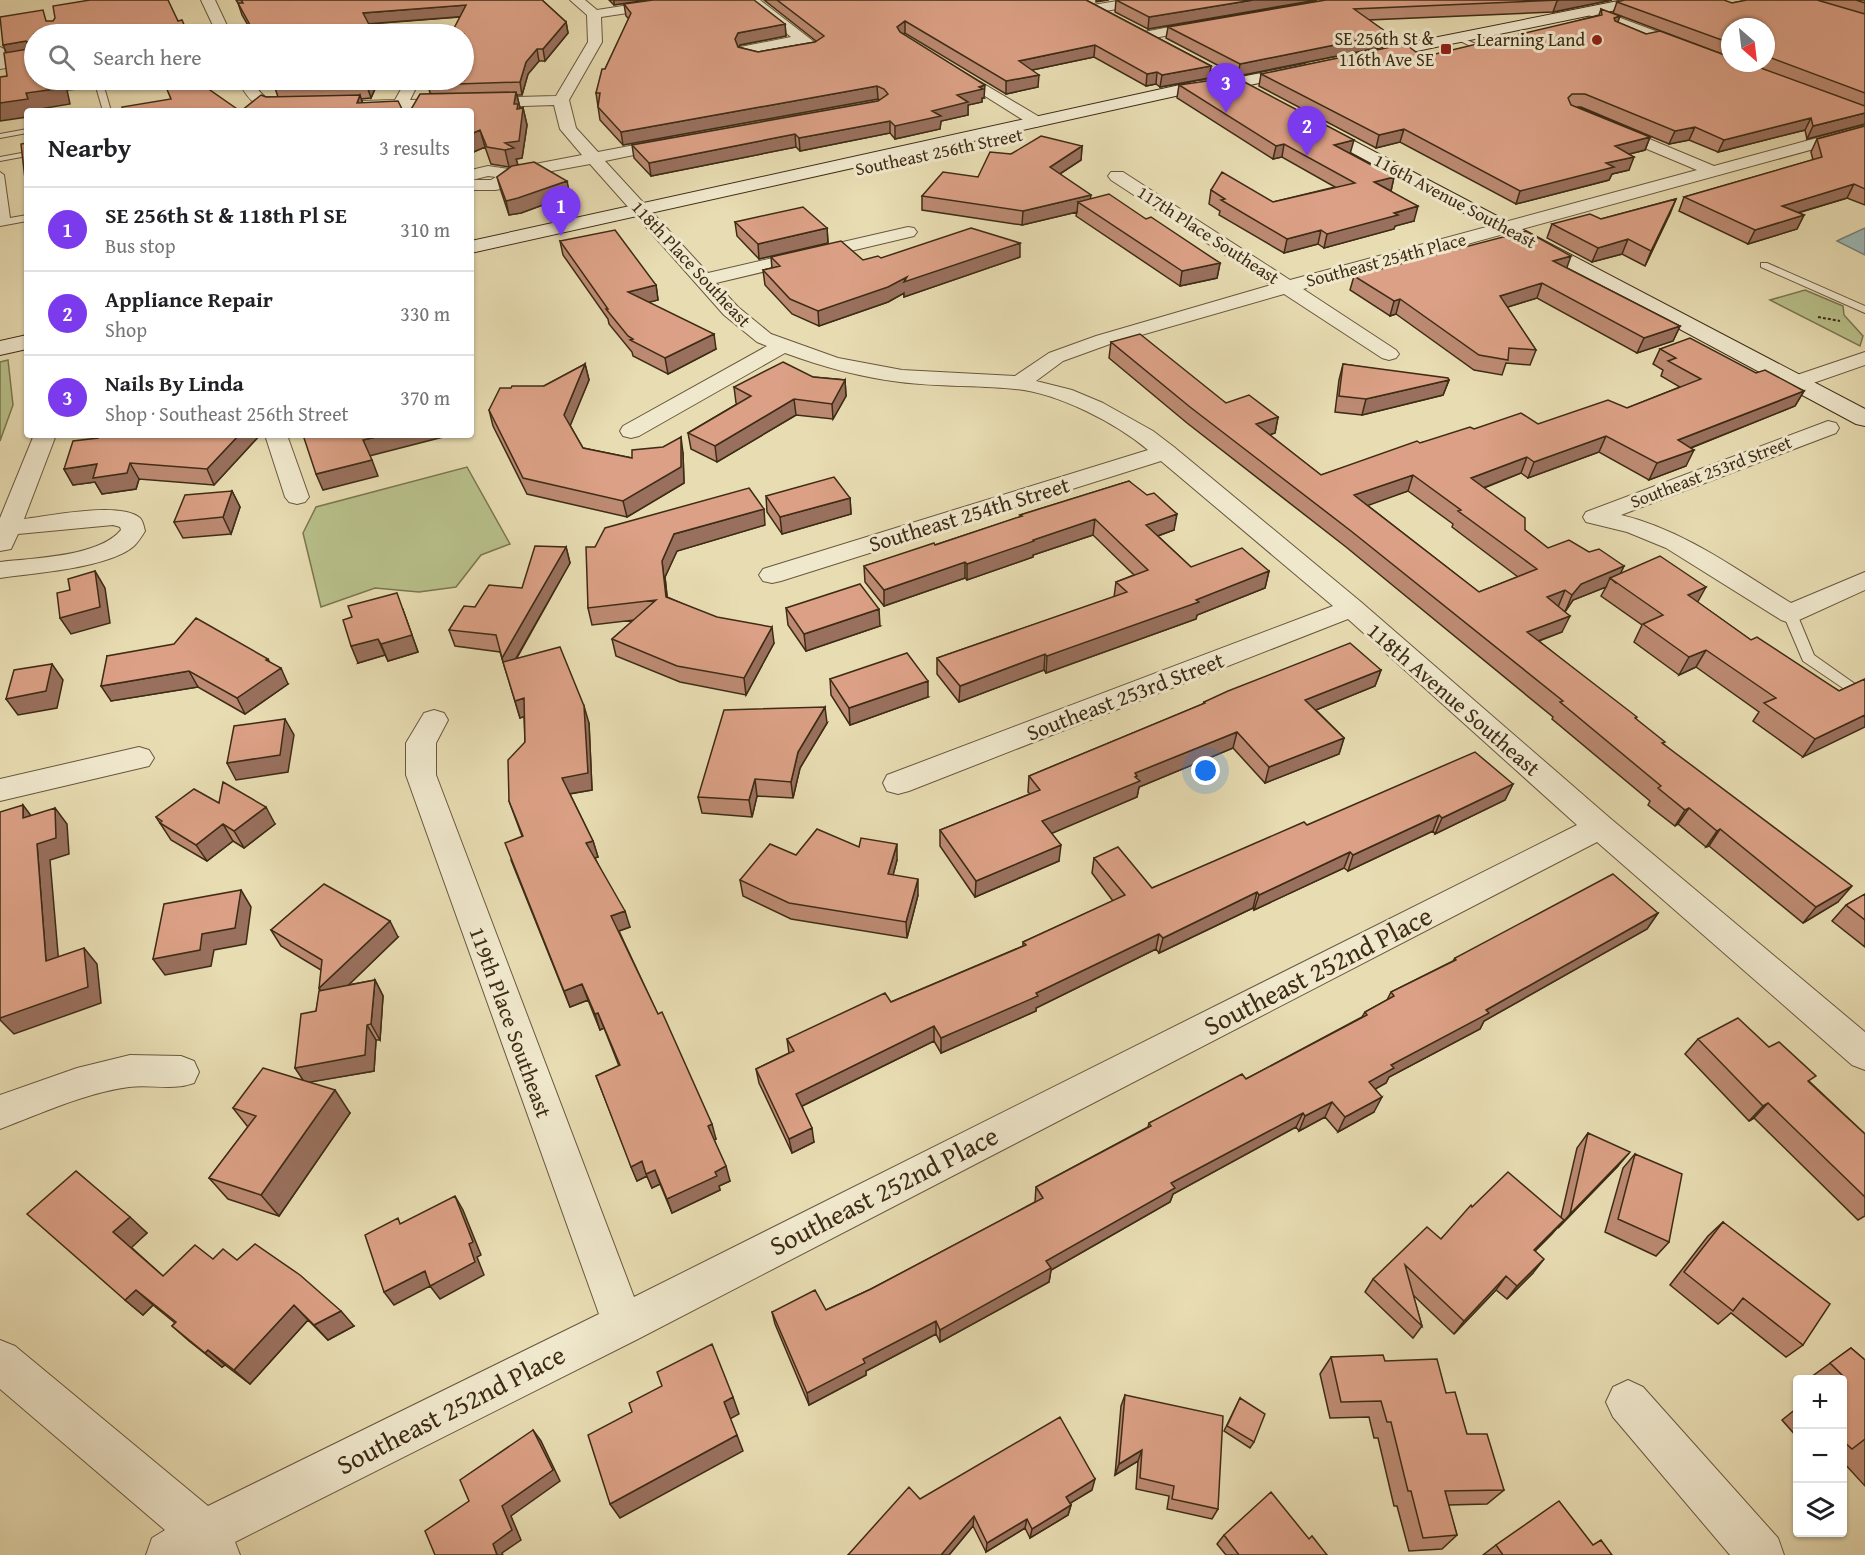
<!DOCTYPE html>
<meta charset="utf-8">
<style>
:root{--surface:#fff;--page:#f2f2f2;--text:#202124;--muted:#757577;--line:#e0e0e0;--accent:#7c3aed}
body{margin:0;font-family:"Gentium Book Plus",serif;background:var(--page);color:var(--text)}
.controls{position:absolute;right:18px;bottom:18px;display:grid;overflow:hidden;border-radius:6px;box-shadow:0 2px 4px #0004}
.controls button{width:54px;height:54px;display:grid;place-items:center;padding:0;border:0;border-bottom:2px solid var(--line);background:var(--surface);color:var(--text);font:30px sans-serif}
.compass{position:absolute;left:1721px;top:18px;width:54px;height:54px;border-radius:50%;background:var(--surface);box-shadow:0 2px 4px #0004;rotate:152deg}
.you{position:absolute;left:1206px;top:771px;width:21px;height:21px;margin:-15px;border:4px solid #fff;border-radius:50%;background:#1a73e8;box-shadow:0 0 0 9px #1a73e833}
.badge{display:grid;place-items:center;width:39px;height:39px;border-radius:50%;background:var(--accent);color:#fff;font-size:20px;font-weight:700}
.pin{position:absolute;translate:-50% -50px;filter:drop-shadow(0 2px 3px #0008)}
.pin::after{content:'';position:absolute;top:32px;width:21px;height:18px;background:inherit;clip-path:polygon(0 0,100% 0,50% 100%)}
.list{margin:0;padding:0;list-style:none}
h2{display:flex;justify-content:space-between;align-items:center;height:78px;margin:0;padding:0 24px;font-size:26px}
h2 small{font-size:20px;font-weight:400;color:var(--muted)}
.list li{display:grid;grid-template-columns:39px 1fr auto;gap:18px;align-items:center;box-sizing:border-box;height:84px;padding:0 24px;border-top:2px solid var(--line)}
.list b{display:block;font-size:22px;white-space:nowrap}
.list p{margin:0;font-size:20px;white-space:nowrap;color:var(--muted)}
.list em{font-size:20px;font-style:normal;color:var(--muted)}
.icon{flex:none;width:33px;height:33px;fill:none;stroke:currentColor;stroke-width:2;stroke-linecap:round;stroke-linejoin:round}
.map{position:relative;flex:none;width:1865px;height:1555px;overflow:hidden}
.search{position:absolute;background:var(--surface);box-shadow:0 2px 4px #0004;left:24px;top:24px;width:450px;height:66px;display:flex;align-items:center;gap:15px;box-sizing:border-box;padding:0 21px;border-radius:33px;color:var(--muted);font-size:22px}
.panel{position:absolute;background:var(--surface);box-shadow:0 2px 4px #0004;left:24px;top:108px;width:450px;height:330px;border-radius:6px}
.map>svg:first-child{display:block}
</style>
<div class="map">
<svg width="1865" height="1555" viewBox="0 0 1865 1555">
<rect width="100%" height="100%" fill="#e8dcb2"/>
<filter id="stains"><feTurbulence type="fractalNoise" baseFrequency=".00333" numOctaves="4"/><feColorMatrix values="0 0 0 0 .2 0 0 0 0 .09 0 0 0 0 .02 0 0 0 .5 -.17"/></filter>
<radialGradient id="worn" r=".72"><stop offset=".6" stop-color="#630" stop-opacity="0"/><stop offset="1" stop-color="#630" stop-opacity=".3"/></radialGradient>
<path fill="#b8c08a" stroke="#7b7650" stroke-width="1.5" d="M1805,290l38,16 1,9 19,21 -3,10 -90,-46z
M8,360l5,45 -13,36v-79z
M467,467l43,77 -29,11 -25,32 -37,5 -44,-4 -54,19 -18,-74 13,-26z"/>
<path fill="#9cb9b8" stroke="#768177" stroke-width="1.5" d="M1865,228v27l-28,-14 4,-2z"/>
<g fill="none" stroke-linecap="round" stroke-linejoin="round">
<defs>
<path id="service" d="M1456,37h4l34,15 -7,2 -31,-15z
M0,47l4,2 2,15 28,-5v4l-34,6z
M94,80h8l9,31h-8z
M27,129v4l-27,5v-4z
M27,152v4l-27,5v-4z
M0,172l4,3 6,43 17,-3v6l-27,5z
M1761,263h6l98,43v7l-104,-46z
M1790,610l7,4 17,41 51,36v12l-62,-42 -20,-47z"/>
<path id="minor" d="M201,0h14l16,34h-14z
M570,0h15l12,10 64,-10h34l-7,4 -87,13 1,25 -33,58 7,28 22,24 73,-14 6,2 2,3 -2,3 -72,15 103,112 200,-46 6,1 3,4 -3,4 -198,47 22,24 33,27 67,24 64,12 113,6 34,-23 47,-17 175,-51 -160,-105 -3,-4 3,-4h12l167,108 407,-110 -93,-39 -2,-3 2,-3h12l98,41 151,-41v10l-562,154 93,61 3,4 -3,4 -7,2 -7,-2 -98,-64 -174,50 -47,17 -27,20 36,9 31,13 50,28 21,16 187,155 250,217 254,213v38l-13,-5 -255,-223 -959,497 -403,203 5,13h-94l6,-17 13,-8 -165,-141v-49l15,6 193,160 391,-192 -193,-539v-32l18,-30 10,-3 10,3 4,7 -12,23v32l198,522 943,-472 -229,-206 -439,172 -11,3 -11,-3 -4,-8 4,-8 446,-169 -172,-145 -380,120 -9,2 -9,-2 -4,-6 4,-6 385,-119c-32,-27 -90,-57 -133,-61 -38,-4 -77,-2 -115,-7 -40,-5 -77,-15 -115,-29l-146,83 -8,2 -8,-2 -3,-5 3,-5 144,-80 -10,-4 -33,-27 -134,-151 -76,14 -13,11 -6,1h-24v-20l17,-4 21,3 73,-14 -22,-26 -6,-24 -193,6 -8,-5 8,-5 34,-1 11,-20h14l-10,20 146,-4 32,-54 -1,-27zM488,176l8,1 -5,3h-19z
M744,0h16l62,48 -7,4 -56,10 -18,-4 -3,-8 2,-3 51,-10zM800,44l3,2 -44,8 -6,-2z
M1123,0h31l-7,4 -54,9 -7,-4 7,-4z
M1591,7l102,38 2,3 -7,4 -5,-1 -97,-37 -2,-3z
M1206,20l5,1 2,3 -2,3 -67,13 -7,-4 7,-4z
M417,26l19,3 2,5h-42l2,-3z
M950,64l93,55 2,3 -8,5 -6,-2 -86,-54 -2,-3z
M238,80h14c20,37 37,13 51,28l-2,3c-34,0 -47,2 -63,-31z
M1865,352v13l-69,24 -8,-1 -3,-5 3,-5z
M1828,421l8,2 3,5 -3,5 -215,82c63,15 116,55 170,88l74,-31v18l-66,30 -9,3 -9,-3 -115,-72 -39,-16 -41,-10 -3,-5 3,-5z
M34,435h22l-32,84c26,-3 96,-18 116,-1 3,3 4,9 5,13 -3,5 -7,11 -11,15 -25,22 -100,27 -134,32v-16c32,-4 99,-5 121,-32l-1,-3 -7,-2 -95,9 -7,15 -11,2v-33z
M265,435h22l22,62 -4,5 -8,2 -8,-2 -4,-5z
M139,747l10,3 5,8 -5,8 -149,35v-22z
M130,1055l51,1 13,5 5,11 -5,11c-22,8 -43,1 -65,4 -44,6 -87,26 -129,42v-34l77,-27z
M1628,1380l15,7 135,151 6,17h-54l-117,-138 -7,-15 7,-15z"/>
<path id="secondary" d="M1623,0h29l-7,4 -277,57 -8,-5 8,-5z
M1305,64l8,5 -2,3 -75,16 -38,3 -727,162v-12l727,-160 38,-3z
M1314,120l551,289v17l-9,-2 -548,-295 -3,-4 3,-4z
M27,335v14l-27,6v-14z"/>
</defs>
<use href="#service" stroke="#68583c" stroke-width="2"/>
<use href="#minor" stroke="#68583c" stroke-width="2"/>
<use href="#secondary" stroke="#3e2c15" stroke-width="2"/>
<path stroke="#3e2c15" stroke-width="2" stroke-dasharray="3 2" stroke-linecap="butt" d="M1818,317l22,4"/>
<use href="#service" fill="#f0e8cd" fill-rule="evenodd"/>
<use href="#minor" fill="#f0e8cd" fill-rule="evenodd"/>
<use href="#secondary" fill="#f0e8cd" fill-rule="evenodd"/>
</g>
<path fill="#bc8a72" stroke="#3e2c15" stroke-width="1.5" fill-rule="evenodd" d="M236,0h306l24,22 2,11 -23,28h-6l-11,13 -6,21h-5l3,13h3l4,17 -5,33 -6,1 2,6 52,30 -49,18 -12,2 -8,-24 -4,-14 15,-11 -3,1 -18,-3 -6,-17 -14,6v-42l-41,-18 -2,-8 36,-5 -4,-63 -91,7 5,10h-121l-11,-19 -4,-12z
M609,0h38l-33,5z
M764,0h322l125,66 -2,12 -49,9 -4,-3 -10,2 -52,-29 -62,13 6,17 -32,7 -101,-61 -2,1 81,64h-2v4l-14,3v10l-27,6 -1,8 -45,10 -5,-6 -90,18 -4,-4 -145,29 -17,-18 -2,-13 246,-44 2,-1 -2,-1 -255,46 -23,-25 -4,-27 9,-24 24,-50 -3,-3 -2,-12 161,20 1,12 -46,9 -2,2 20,5 57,-10 1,-1z
M1116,0h201l-169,29 -33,-17z
M1326,0h286l-59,12 -184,8 20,14 -2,12 -149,30 -72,-38 2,-11z
M1747,0h118v124l-58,15 -2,-9 -87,22 -29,-12 -20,4 -88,-37h-4l73,30 -5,13 -16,4v16l-17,4 -3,6 -93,24 -116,-62 -24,6 -117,-62 2,-12 162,-17 68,-13 108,-29 2,-6 16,13 29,12 101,29h19v-36h-36v30l-117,-44 4,-11 115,1z
M278,80h101l-8,18 -10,1 2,4 40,8 -137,-14h12l-3,-9 5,-5z
M1179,85l171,68 44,24 -3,14 23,30 -19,5 -1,3 -70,19 -6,-4 -34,9 -65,-38 1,-4 -11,-7 2,-14 62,12 62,-15 -53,-30 -9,2 -96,-61z
M1865,126v79l-18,-7 -49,15 6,2 -7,14 -49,15 -69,-33 5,-14 129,-37 -2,-8 6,-13z
M1082,146l-1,14 -21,14 30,25 56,20 74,44 -3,15 -37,8 -104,-70 1,-4 -55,13 -100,-15v-14l56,-19 33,-23z
M1676,199l-31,67 -23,-12 -30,8 -45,-24 5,-14 49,-5z
M735,222l92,6 1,15 -69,16 -22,-23z
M560,241l96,44 2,15 -9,2 67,47 -48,25 -35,-18 -1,-4 -23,-28 -1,-5 -45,-64z
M771,257l92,3 18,-2 139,-1 -116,40v-4l-16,9 -69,24 -27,-12 -27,-29 -2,-15 9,-2z
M1567,268l113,58 -7,15 -36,12 -100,-55 -30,9 29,43 -6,15 -24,-2 -4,12 -28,-5 -78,-56 -6,2 -40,-26 4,-14z
M1111,342l115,61 52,14 -3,16 -6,2 52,40 99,-32 54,-14 64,-5 89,-16 53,-21 -19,-11 2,-6 -10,-6 7,-15 96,24 48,18 -9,15 -104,42 -5,18 -37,14 -50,-28 -71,26 -7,-5 -37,15 41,42 23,18 41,4 35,14 -4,8 77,28 54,38 88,51 26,-12 -62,78 -50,-36 6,-9 -63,-45 -17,8 -45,-33 8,-17 -41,-29 5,-9 -33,13 -8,11 -3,21 -23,9 97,78 202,183 -35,21 -94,-77 -3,1 -28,-23 -3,2 -27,-21 2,-4 -98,-82 1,-2 -207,-170 -159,-124 -78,-65zM1408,491l45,33 -1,3 66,50 -39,15 -112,-87z
M585,364l4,16 -19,45 13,23 49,10 51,-5 1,30 -57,34 -100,-23 -34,-68 -4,-16 55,-24z
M1343,364l106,16 -6,15 -81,20 -27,-3 4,-32z
M813,377l32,3 1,16 -13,23 -37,-4 -79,47 -26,-13 -3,-16 49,-29 -1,-1 -2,-16z
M260,435l-46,50 -75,-6 -3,10 -34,5 -7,-12 -22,3 -9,-16z
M1129,481l45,49 -16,6 33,31 78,4 -4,17 -68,27 -1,4 -150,54 -2,-3 -85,32 -22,-28v-16l177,-61 2,-15 18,-7 -41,-40 -60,20v2l-66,23 -2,-2 -81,28 -19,-24 -1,-16 71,-21 85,-28v-2z
M232,491l8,16 -9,27 -48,4 -9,-16z
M766,496l84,2 1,16 -69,20 -15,-22z
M765,525l-88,26 -12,26 2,20 107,46 -28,52 -66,-13 -64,-26 -4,-17 22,-19 -42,5 -4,-17 7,-61z
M566,547l4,16 -53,95 72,65 3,67 -22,4 23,47 5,16 -3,1 35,69 -11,4 97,208 -2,1 16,41 -11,5 1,4 -48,23 -12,-29 -8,4 -5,-12 -10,5 -41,-105 23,-10 -15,-38 -4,2 -12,-30 -18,7 -59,-147 11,-24 -13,-35 16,-59 -1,-26 -4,2 -20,-66 -45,-6 -6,-16 26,-23 47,-19z
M786,608l94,18 -74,25 -18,-26z
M403,610l15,42 -30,9 -3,-6 -27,8z
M107,656l181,28 -43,30 -47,-27 -87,14z
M1381,670l-6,16 -59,24 28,28 -5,16 -74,29 -32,-35 -94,39 -2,10 -86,36 8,28 -84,36 -35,-51v-16l90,-36 -2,-2 1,-16 174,-72 1,-2z
M830,679l98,18 -78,28 -19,-30z
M827,723l-27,45 -7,30 -36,-2 -5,21 -50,-4 -4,-16z
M1513,784l-8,16 -70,34 -2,-3 -85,40 -4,-3 -90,42 -1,-2 -94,45 -3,-4 -120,59v3l-95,42 -7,-12 -132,65 12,36 -22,11 -33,-70 -3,-14 33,-16 -2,-14 104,-37 132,-56v-4l90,-41 -21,-28 2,-15 58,30 155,-63z
M219,803l56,21 -31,24 -11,-7 -26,20 -36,-21 -15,-23z
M859,847l38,13 -4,15 25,20 -11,43 -116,-19 -48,-23 -3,-16 56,-25z
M1865,894v53l-33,-26 14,-16z
M1658,913l-11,16 -163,92 -4,8 -91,48 -3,6 -11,6 -1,23 -36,20 -13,-15 -26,14 -3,-4 -123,67 -3,8 -119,68 -2,12 -109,60 -4,-8 -70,37v4l-57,30 -34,-81 -3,-12 54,-2 45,-21 164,-87 1,-15 112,-60 1,-4 97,-44 116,-62 3,-5 22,-12 4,-8 62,-31 2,-3z
M271,930l127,7 -50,48 27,-5 8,16 -3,44h-4l-2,31 -66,11 42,31 -71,103 -51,-17 -19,-21 39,-51 -15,-19 71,-27 -9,-13 21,-57 4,-21 1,-20 -40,-24z
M1698,1039l71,8 41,35 55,52v82l-7,4 -104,-102 -5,3 -64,-67z
M1588,1133l30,33 -60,62 1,-2 -24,25 -2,22 -26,26 -11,-9 -42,44 -41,-39 9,31 -9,12 -48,-46 8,-13 68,-40 31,-32 89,10 16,-69z
M1635,1154l34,88 -13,14 -51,-24 18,-64z
M76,1171l71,62 -16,14 32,29 50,-17 24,1 117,66 -26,14 -20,-20 -58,64 -25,-19 -3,2 -33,-26 -17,-15 3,-3 -22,-18 -10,10 -18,-15z
M1723,1222l80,123 -17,12 -55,-44 -13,11 -48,-39 38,-49z
M1851,1348l14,12v126l-23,-25v-81h-35z
M1331,1357l54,4 61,32 21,41 37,56 -17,14 -39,1 9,30 -15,14 -33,2 -12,-45h-3l-16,-68h-4l-5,-21 -39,1 -10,-44z
M1125,1395l93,114 -6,10 -45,-10 2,-13 -33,-7 2,-28 -23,14 6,-69z
M1240,1398l14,44 -4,6 -26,-17z
M1797,1408v29l-15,-17z
M1092,1490l-22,13 1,2 -3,10 -38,23 -5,-10 -39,24 -13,-26 -24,29h-101l72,-56z
M1224,1535l85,4 18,16h-101l-9,-11z
M1496,1545h96l20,10h-129z"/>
<path fill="#99705d" stroke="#3e2c15" stroke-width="1.5" d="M614,0h33l-33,5z
M1096,0h13l-13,2z
M1253,0h64l-169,29 1,-12z
M1559,0h53l-59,12 4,-11z
M466,5l3,11 -103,8 -3,-11z
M1620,16l-4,12 -2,-10z
M905,21v12l-8,5v-11z
M566,22l2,11 -23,28 -2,-12z
M785,24l1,12 -46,9 -4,6 -1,-12 3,-6z
M1389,34l-2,12 -149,30 2,-12z
M26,41l8,16 -24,4 -7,-16z
M1095,45l-1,12 -76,16 1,-12z
M537,49l2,12 -11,13 -6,21 -2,-13 6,-20z
M1211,66l-2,12 -49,9 2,-12z
M1157,72l-1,12 -10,2 1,-12z
M1039,75l-1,12 -32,7v-13z
M61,80h14l2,9 -10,1 3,14 -36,6 1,1h-8v6l-27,4v-18z
M370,80h9l-8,18 -4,-12z
M985,85l-1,13h-2v4l-14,3v10l-27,6 -1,8 -45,10v-13l37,-15 25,-16 22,-8z
M877,86l1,13 -255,46 -2,-13z
M516,92l4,16 1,12 -7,-16z
M360,95l5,16 -8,-8z
M523,108l4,17 -5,33 -6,1 2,6 -9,2 -4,-17v-7z
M1865,113v11l-58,15 6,-13z
M1811,118l-6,12 -87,22 6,-12z
M890,121v12l-90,18 -1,-13z
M1695,127l-6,13 -20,4 6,-13z
M1404,129l-4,13 -24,6 3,-13z
M480,130l5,17 -14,6v-19z
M795,134l1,13 -145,29 -2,-13z
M1650,137l-5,13 -35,9 5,-13z
M1354,140l-4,14 -16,-9z
M1284,144l-2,13 -9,2 3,-13z
M1082,146l-1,14 -32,21 1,-14z
M1634,157l-5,13 -17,4 -3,6 -93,24 4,-13 86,-28z
M1394,177l-3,14 -17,-9z
M567,181l3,14 -49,18 -12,2 -3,-14z
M1854,184l-7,14 -71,21 6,-13z
M1091,195l-2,14 -11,-7 -1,10 -55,13 1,-14z
M1676,199l-6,15 -25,52 6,-15z
M1418,206l-4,15 -19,5 -1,3 -70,19 3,-14z
M1804,215l-7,14 -49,15 7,-14z
M827,228l1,15 -69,16 -1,-15z
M1321,230l-3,14 -34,9 3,-14z
M1628,239l-6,15 -30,8 6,-14z
M1020,243v14l-116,40v-4l-16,9 -69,24 -1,-15 89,-34z
M1571,256l-5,14 -13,-9z
M1220,263l-3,15 -37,8 2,-15z
M1542,283l-5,15 -42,13 5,-15z
M656,285l2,15 -28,7 -2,-15z
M1400,299l-4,15 -6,2 4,-15z
M1680,326l-7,15 -36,12 7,-15z
M714,334l2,15 -48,25 -3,-16z
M585,364l4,16 -21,51 -4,-16z
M845,380l1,16 -13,23 -1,-15z
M1449,380l-6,15 -81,20 4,-16z
M1804,391l-9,15 -125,50 8,-16z
M794,399l2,16 -79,47 -2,-16z
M1278,417l-3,16 -22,7 3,-16z
M239,435h21l-46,50 -7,-16z
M384,435h67l-82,21 -6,-16z
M1606,436l-7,16 -71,26 6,-16z
M681,437l2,16 1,30 -57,34 -4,-16z
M1694,450l-8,16 -37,14 8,-17z
M1527,457l-6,16 -56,22 6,-17z
M372,460l6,16 -55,14 -7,-16z
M130,463l9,16 -3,10 -34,5 -7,-12 -22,3 -9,-16 33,-5z
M1413,475l-5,16 -58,21 4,-17z
M232,491l8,16 -9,27 -8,-17z
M850,498l1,16 -69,20 -2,-17z
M764,509l1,16 -88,26 -12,26 4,36 -3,-16 -4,-36 12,-27z
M1177,514l-3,16 -31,11 3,-16z
M1095,519l-2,16 -60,20v2l-66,23v-16l66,-24z
M566,547l4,16 -63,111 -5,-16z
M965,562v16l-81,28v-16z
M1624,566l-8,17 -6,-5 -4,9 -33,13 -8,12 7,-17 9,-11z
M95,571l10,17 5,35 -39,11 -11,-16z
M1269,571l-4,17 -68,27 -1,4 -150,54 1,-17z
M1706,587l-10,18 -8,-10z
M1565,590l-7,17 -11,-10z
M879,609l1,17 -74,25 -2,-17z
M403,610l15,42 -30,9 -7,-17z
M1570,616l-8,16 -43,16 8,-16z
M772,627l2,16 -28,52 -2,-17z
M378,639l7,16 -27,8 -7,-17z
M1706,650l-10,17 -17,8 10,-18z
M1045,654l-1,16 -85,32 1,-16z
M268,659l7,13 6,-4 7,16 -43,30 -8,-16 29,-38z
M52,664l11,16 -6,28 -39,7 -12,-16z
M1381,670l-6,16 -74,30 4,-16z
M189,671l9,16 -87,14 -10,-15z
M928,681v16l-78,28 -1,-17z
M524,698l5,17 -9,3 -5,-17z
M584,706l5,17 3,67 -24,4 -6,-16z
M825,707l2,16 -27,45 -7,30 -2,-16 7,-30z
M1865,715v12l-62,30 12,-18z
M285,719l9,16 -6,37 -52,8 -9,-17z
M1237,732l-4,16 -94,39 -2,10 -96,41 1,-17 93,-48z
M1344,738l-5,16 -74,29 4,-16z
M755,779l2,17 -5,21 -3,-17z
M1513,784l-8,16 -70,34 7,-16z
M23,805l12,16 -12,-3z
M266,807l9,17 -31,24 -10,-17z
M55,808l12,16 2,30 -19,6 10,117 -14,-16 -9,-117z
M1689,808l-11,16 -3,2 10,-16z
M1439,815l-6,16 -85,40 5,-16z
M223,824l10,17 -26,20 -11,-16z
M1720,829l-11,17 -3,1 11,-16z
M593,841l5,16 -7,2 -5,-16z
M897,844v16l-8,30 -1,-16z
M1061,845l-2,16 -84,36 1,-16z
M1350,852l-6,16 -90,42 5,-15z
M918,879v16l-11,43 -1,-16z
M1852,886l-14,16 -35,21 13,-16z
M241,890l10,17 -5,37 -32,6 -3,16 -46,9 -12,-16 49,-25z
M1257,892l-4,16 -94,45 4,-15z
M625,911l5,16 -14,5 -5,-16z
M1658,913l-11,16 -163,92 -4,8 -91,48 -3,6 -25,14 8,-15 22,-17 95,-55z
M390,921l8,16 -69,67 -10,-16z
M1159,934l-3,15 -120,59v3l-95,42v-15l95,-45z
M84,948l13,16 4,39 -87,31 -14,-14v-2z
M375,980l8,16 -3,44 -9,-16z
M582,984l6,16 -18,7 -6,-16z
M598,1013l6,15 -4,2 -5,-16z
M367,1025l9,15 -2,31 -69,12 -10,-15z
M934,1026v15l-136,67 -2,-14z
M335,1090l15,23 -71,103 -18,-21z
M1382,1097l-8,15 -36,20 7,-15z
M1332,1102l-7,15 -26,14 6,-15z
M1768,1103l-14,15 -5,3 14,-15z
M1303,1113l-7,14 -123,67 -3,8 -119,68 -2,12 -109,60v-12l106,-69 125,-78z
M712,1124l4,15 -4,2 -4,-15z
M812,1128l2,14 -22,11 -3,-14z
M1630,1152l-12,14 -60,62 12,-14z
M642,1161l5,15 -10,5 -6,-14z
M726,1166l4,15 -11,5 1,4 -48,23 -5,-14 48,-27z
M655,1170l5,14 -8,4 -6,-14z
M455,1196l8,14 18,45 -4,2 7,18 -44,24 -10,-13 39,-42z
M130,1217l17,16 -16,15 -18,-16z
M1564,1220l-12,14 -29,29 11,-13z
M1544,1259l-11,14 -26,26 10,-13z
M425,1271l9,13 -40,21 -10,-13z
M1506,1276l-10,14 -42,44 10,-13z
M136,1290l17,15 -10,10 -18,-15z
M294,1305l14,15 -58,64 -16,-14z
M341,1311l13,15 -26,14 -14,-15z
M936,1321v13l-70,37v4l-57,30 -2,-12 56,-34z
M208,1350l17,15 -3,2 -17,-14z
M733,1397l6,17 -9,5 -6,-17z
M533,1430l8,11 19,40 -49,35 10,24 -19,13 1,2h-6l-4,-11 9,-38z
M737,1435l6,16 -123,67 -10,-14z
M1142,1450l-4,11 -23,14 4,-11z
M1095,1479l-3,11 -28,17 2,-10z
M1071,1505l-3,10 -38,23 2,-9z
M974,1516l-1,10 -24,29h-8z
M1027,1519l-2,9 -39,24 1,-9z"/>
<path fill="#dba085" stroke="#3e2c15" stroke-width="1.5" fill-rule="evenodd" d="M90,0h78l10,21 4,-1 6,14h-154v46h27l2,8 -37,5 2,6 -28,4v-26l7,-1 -3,-23 24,-4 1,-6 -3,-2 -23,4 -3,-28 43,-7 3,11h7l2,-3 -2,-12z
M241,0h301l24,22 -23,27h-6l-11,13 -6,20 -92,3 3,-5h33v-46h-13l15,-29 -103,8 11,21h-119l-17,-31h5z
M653,0h101l31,24 -47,9 -3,6 3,8 20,5 57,-10 9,-6 -47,-36h309l125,66 -49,9 -5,-3 -10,2 -52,-29 -76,16 20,14 -33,6 -101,-60 -8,6 3,5 85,53 -6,2 4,2 -26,6 11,7 -36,9 9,5 -46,10 -5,-5 -91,17 -4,-4 -146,29 -17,-18 246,-44 10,-7 -4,-5 -7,-3 -256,46 -23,-25 2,-14h-4l6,-24h3l26,-56 -7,-9z
M1116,0h137l-104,17z
M1326,0h233l-205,9 35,25 -149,30 -72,-37z
M1624,0h100l8,3 15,-3h70l48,14v79l-99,-37v-29h-36v16l-113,-41z
M1856,0h9v3z
M1601,9l19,7 -6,2 1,3 31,13 14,-3 70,26v6h17l118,43v7l-52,13 -2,-8 -87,22 -29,-13 -20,4 -90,-37h-13l-4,4 3,7 79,32 -35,9 19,11 -28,6 8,4 -94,24 -116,-62 -25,6 -118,-61 144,-30 18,13 62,-15 6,2 7,-2 1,-3 103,-24z
M1235,77l119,63 -20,5 60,32 -20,5 44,24 -24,7 4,2 -71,19 -6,-4 -34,9 -66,-39 4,-1 -14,-9 11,-18 51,30 82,-19 -71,-39 -8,2 -97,-61z
M163,80h42l5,10 30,21h-117l-1,-4 49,-8z
M280,80h90l-3,6 -92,2 6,-6z
M516,92l-2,12h4l-1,5 6,-1 -4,33 -14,2 9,5 -9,2 -18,-3 -7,-17 -9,4v-23h-61l10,-17z
M261,95l5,2 94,-2 -3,8 41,-2 5,10h-162z
M1865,126v63l-11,-5 -72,22 22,9 -49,15 -71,-33 138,-40 -5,-18z
M1041,136l41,10 -32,21 41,28 -68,16 -101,-15 21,-24 35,5 12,-25 21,2z
M27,143v35l-2,1 -4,-35z
M534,162l33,19 -49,17 -12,3 -9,-24 15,-11z
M1109,194l37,25 5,-2 69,46 -38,8 -104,-69z
M1676,199l-25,52 -23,-12 -30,9 -46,-24 38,-10 11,5z
M803,207l24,21 -69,16 -23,-22z
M971,228l49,15 -116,39 3,-5 -19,10 -70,24 -28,-12 -27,-29 17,-4 -9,-9 70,-16 22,19 15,-4 3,2z
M615,230l41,55 -28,7 86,42 -49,24 -35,-18 3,-1 -5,-3 -22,-27h2l-48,-68z
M1526,231l45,25 -18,5 127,65 -36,12 -102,-55 -42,13 36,54 -27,-2 -1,12 -29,-5 -79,-56 -6,2 -40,-25z
M1140,334l86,69 23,-8 29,22 -22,7 65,51 96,-34 3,2 50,-16 4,2 47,-16 17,11 70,-24 19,8 74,-29 -33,-18 8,-3 -16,-9 30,-11 66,35 9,-3 39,21 -126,49 16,10 -37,13 -51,-27 -72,26 -7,-5 -56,21 54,40v12l23,18 21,-8 20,12 10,-3 25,17 -43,18 -9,11 -7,-5 -18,7 23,19 -43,16 110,85 -2,1 30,24 -3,1 190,143 -36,21 -96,-78 -3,2 -28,-23 -4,2 -27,-22 3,-2 -101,-84 3,-1 -212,-170 -161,-124 -79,-65zM1413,475l48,35 -3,1 79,58 -58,23 -125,-97z
M783,362l30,15 32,3 -13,24 -38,-5 -79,47 -27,-13 63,-37 -17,-9z
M585,364l-21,51 19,33 49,10v-8l31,-3 18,-10v30l-58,34 -100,-23 -34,-68 11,-22h11l1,-2h32z
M1343,364l105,14 1,2 -83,19 -27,-3z
M98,435h141l-32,34 -77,-6 -3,10 -34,5 4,-14 -33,5 9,-28 25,-3z
M303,435h81l-21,5 9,20 -56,14z
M834,477l16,21 -70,19 -14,-21z
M1129,481l18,14 7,-2 23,21 -31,11 45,42 51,-19 27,23 -73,29 3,2 -152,54 -2,-2 -85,32 -23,-28 190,-66 -11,-10 32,-12 -53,-51 -62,21 1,1 -67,23 -2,-2 -81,28 -20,-24 70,-23 1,2 87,-29 -2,-1z
M749,488l15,21 -90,25 -12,27 4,36 51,20 55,10 -28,51 -67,-12 -65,-27 44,-39 -68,8 -2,-61h9l10,-19z
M232,491l-9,26 -49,5 11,-27z
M535,546l31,1 -64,111 -6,-23 -47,-5 15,-24 11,1 14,-22 33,3z
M1660,556l46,31 -18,8 63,45 6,-3 82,54 26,-12v36l-50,24 -51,-36 12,-5 -70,-48 -17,7 -46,-33 20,-9 -53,-37z
M95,571l5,36 -40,11 -3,-25 13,-3 -2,-11z
M860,584l19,25 -75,25 -18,-26z
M397,593l15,42 -31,9 -3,-5 -27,7 -8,-26 9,-3 -4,-11z
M196,618l72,41 -2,1 15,8 -44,30 -48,-27 -88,15 6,-30 67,-12z
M1350,643l31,27 -76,30 39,38 -75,29 -32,-35 -102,41 2,3 -2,1 5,4 -98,40 19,24 -85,36 -36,-51 100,-40 -11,-14 176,-73 -1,-1 24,-11z
M560,647l24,59 4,67 -26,5 31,63 -7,2 39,68 -14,5 47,98 4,-2 50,112 -4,2 18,40 -11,6 2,4 -50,23 -12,-29 -9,4 -4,-13 -11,6 -35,-91 24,-11 -22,-52 -3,1 -13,-30 -18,7 -59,-148 18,-7 -14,-35 -1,-41 17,-18 -1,-44 -9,3 -12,-39z
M907,653l21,28 -79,27 -19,-29z
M52,664l-6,27 -40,8 8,-29z
M825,707l-27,45 -7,30 -36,-3 -6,21 -51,-3 26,-87z
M285,719l-5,36 -53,8 7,-37z
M1475,752l38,32 -71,34 -3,-3 -86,40 -3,-3 -91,43 -2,-3 -94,46 -4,-4 -123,59 2,3 -97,42 -7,-12 -138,68 16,34 -23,11 -33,-70 38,-18 -7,-12 98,-46 6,9 135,-57 -3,-3 102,-47 -31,-37 24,-11 34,41 152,-66 3,3z
M223,782l43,25 -32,24 -11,-7 -27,21 -36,-22 2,-2 -6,-4 38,-28 25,14z
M23,805v13l32,-10 1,30 -19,6 9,117 38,-13 4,39 -88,31v-206z
M817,829l42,18 2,-9 36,6 -9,30 30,5 -12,43 -117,-19 -49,-23 30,-36 26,11z
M1613,874l45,39 -172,97 3,3 -98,52 3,3 -25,14 13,15 -37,20 -13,-15 -27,14 -2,-3 -132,70 4,5 -129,73 5,7 -111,62 -4,-9 -73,38 2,4 -58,30 -35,-81 43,-22 11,20 45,-21 172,-91 -7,-11 115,-61 -2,-3 93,-49 4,5 121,-64 -2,-3 29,-16 -3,-4 65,-32 -1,-2z
M324,884l66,37 -71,67 3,-28 -51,-30z
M241,890l-6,38 -33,6 -2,16 -47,9 11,-55z
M1865,894v26l-19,-15z
M375,980l-4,44 -4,1 -2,30 -70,13 6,-54 15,-3 3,-20z
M1738,1018l31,29 10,-5 37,34 -8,5 57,53v63l-97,-94 -5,3 -65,-67z
M263,1068l72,22 -74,105 -52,-17 47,-62 -23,-8z
M1588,1133l42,19 -60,62z
M1635,1154l47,20 -13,68 -51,-23z
M76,1171l54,46 -17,15 50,44 32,-31 18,14 10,-10 14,11 18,-16 45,31 41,36 -27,14 -20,-20 -60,65 -26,-20 -3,3 -33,-27 4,-4 -40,-32 -11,10 -98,-86z
M1508,1172l56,48 -30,30 10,9 -27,27 -11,-10 -42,45 -59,-56 17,61 -49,-47 54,-52 14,12 30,-34 1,2z
M455,1196l18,46 -4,2 6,18 -45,24 -5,-15 -41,21 -19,-57 33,-17 2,6z
M1723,1222l107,82 -27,41 -60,-47 -10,13 -49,-39z
M712,1344l21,53 -9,5 13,33 -127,69 -22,-69 44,-23 -3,-9 33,-17 -5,-14z
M1851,1348l14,12v79l-13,10 -10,-9v-60h-3l4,-4 -13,-13z
M1383,1355l2,6 52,-2 9,34 9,-1 12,42h20l17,56 -59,1 12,44 -34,3 -12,-47h-3l-17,-69h-4l-6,-21 -40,1 -10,-45z
M1125,1395l98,21 -5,93 -46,-10 2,-13 -34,-8 2,-28 -23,14z
M1240,1398l25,16 -11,28 -27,-16z
M1060,1417l35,62 -29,18 5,8 -39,24 -5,-10 -40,24 -13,-27 -33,39h-93l61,-68 11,12z
M533,1430l20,40 -51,36 10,24 -19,14 4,11h-62l-10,-24 44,-30 -9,-21z
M1271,1492l38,47 3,-3 15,19h-88l-15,-20z
M1559,1501l34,44 8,-5 11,15h-109l-7,-10z"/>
<g fill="#8f2418" stroke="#f0e8cd" stroke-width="2">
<circle cx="1597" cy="40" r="6"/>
<rect x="1440" y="43" width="12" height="12" rx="3"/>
</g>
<g text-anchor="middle" stroke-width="6" stroke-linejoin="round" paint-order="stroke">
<g font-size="18" fill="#3e2c15" stroke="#f0e8cd" text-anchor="end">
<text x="1434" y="45">SE 256th St &amp;<tspan x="1434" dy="21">116th Ave SE</tspan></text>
<text x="1585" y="46">Learning Land</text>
</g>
<g font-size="18" fill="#3e2c15" stroke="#f0e8cd">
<text transform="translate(939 152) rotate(-12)" y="6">Southeast 256th Street</text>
<text transform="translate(1455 201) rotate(28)" y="6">116th Avenue Southeast</text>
<text transform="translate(1208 235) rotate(33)" y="6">117th Place Southeast</text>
<text transform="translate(1386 260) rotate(-15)" y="6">Southeast 254th Place</text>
<text transform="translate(691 264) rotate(47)" y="6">118th Place Southeast</text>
<text transform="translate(1711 472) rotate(-21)" y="6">Southeast 253rd Street</text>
</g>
<g font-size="22" fill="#3e2c15" stroke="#f0e8cd">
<text transform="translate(969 514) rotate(-17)" y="8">Southeast 254th Street</text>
<text transform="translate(1125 696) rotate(-21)" y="8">Southeast 253rd Street</text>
<text transform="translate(1454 699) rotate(41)" y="8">118th Avenue Southeast</text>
<text transform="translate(511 1022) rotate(70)" y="8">119th Place Southeast</text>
</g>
<g font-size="27" fill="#3e2c15" stroke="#f0e8cd">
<text transform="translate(1318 971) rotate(-27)" y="9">Southeast 252nd Place</text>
<text transform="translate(884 1191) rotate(-27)" y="9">Southeast 252nd Place</text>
<text transform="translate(451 1410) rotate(-27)" y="9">Southeast 252nd Place</text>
</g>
</g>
<rect width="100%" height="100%" filter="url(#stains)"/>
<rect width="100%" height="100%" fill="url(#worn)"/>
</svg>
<div class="controls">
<button>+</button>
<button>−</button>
<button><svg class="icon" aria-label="layers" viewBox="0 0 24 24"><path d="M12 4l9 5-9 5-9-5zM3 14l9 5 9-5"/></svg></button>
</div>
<svg class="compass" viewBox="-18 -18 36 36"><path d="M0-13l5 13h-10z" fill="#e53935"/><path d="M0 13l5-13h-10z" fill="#757577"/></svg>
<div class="you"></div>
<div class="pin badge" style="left:561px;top:236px">1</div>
<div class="pin badge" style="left:1307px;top:156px">2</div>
<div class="pin badge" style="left:1226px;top:113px">3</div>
<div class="search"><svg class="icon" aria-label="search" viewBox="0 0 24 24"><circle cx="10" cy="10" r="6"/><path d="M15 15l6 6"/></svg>Search here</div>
<section class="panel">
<h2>Nearby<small>3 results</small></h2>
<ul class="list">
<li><span class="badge">1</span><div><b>SE 256th St &amp; 118th Pl SE</b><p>Bus stop</p></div><em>310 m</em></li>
<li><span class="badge">2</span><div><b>Appliance Repair</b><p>Shop</p></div><em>330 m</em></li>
<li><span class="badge">3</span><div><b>Nails By Linda</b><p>Shop · Southeast 256th Street</p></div><em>370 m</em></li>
</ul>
</section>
</div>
